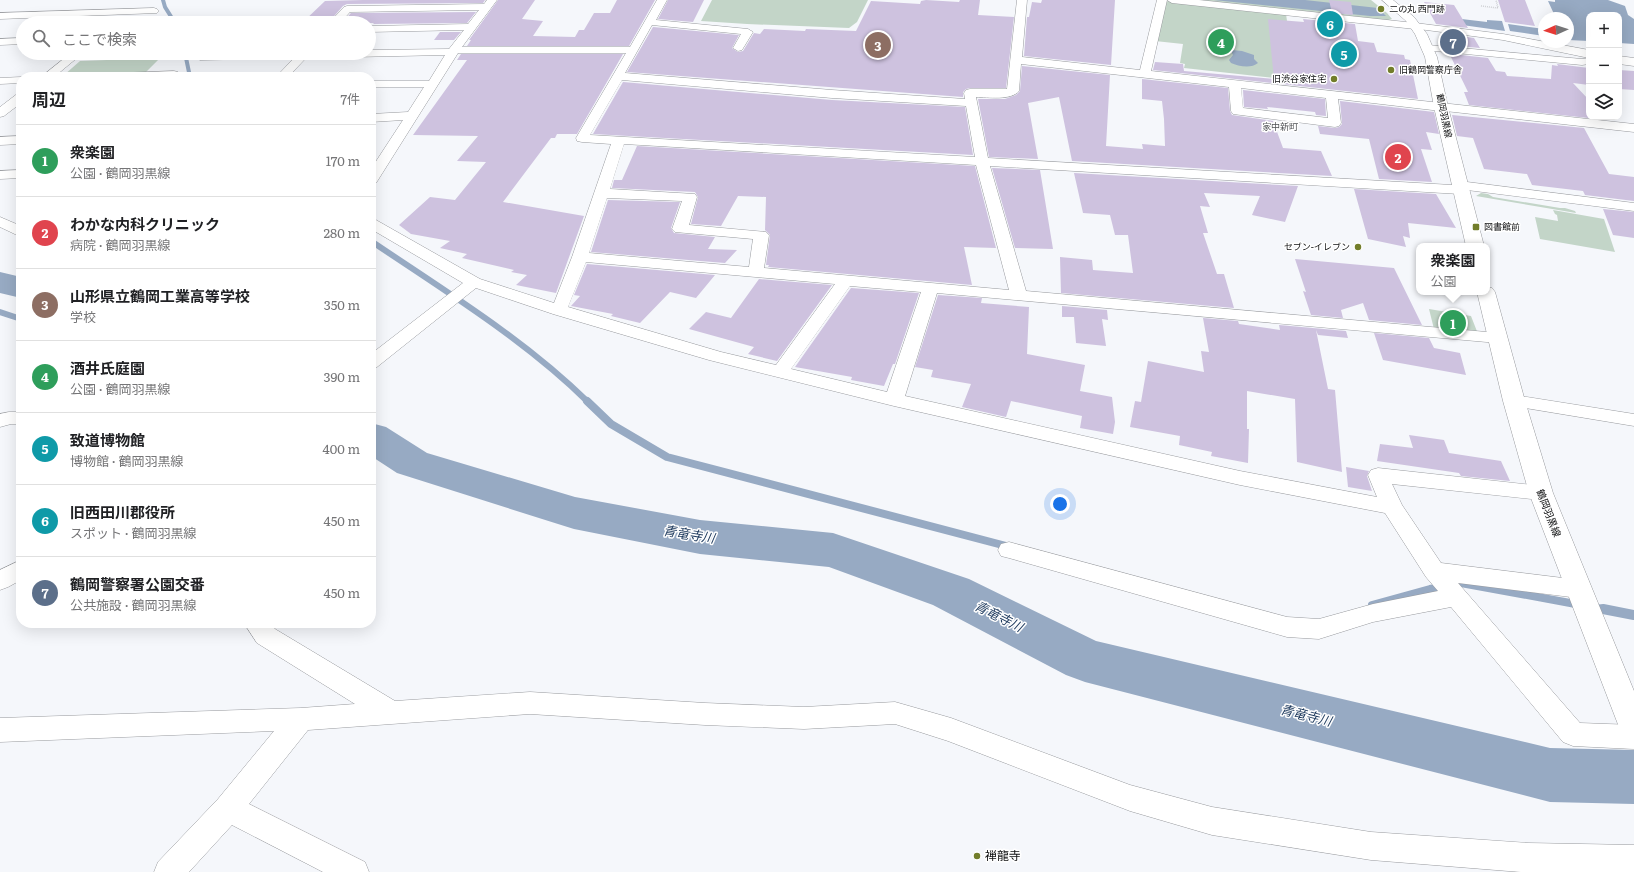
<!DOCTYPE html>
<html lang="ja">
<meta charset="utf-8">
<style>
:root{--surface:#fff;--page:#f6f6f6;--text:#202124;--muted:#757577;--line:#e0e0e0;--accent:#d93025}
body{margin:0;font-family:Literata,"Noto Sans JP",serif;background:var(--page);color:var(--text)}
.controls{position:absolute;right:12px;top:12px;display:grid;overflow:hidden;border-radius:8px;box-shadow:0 4px 16px #0002}
.controls button{width:36px;height:36px;display:grid;place-items:center;padding:0;border:0;border-bottom:1px solid var(--line);background:var(--surface);color:var(--text);font:20px sans-serif}
.compass{position:absolute;left:1538px;top:12px;width:36px;height:36px;border-radius:50%;background:var(--surface);box-shadow:0 4px 16px #0002;rotate:267deg}
.you{position:absolute;left:1060px;top:504px;width:14px;height:14px;margin:-10px;border:3px solid #fff;border-radius:50%;background:#1a73e8;box-shadow:0 0 0 6px #1a73e833}
.badge{display:grid;place-items:center;width:26px;height:26px;border-radius:50%;background:var(--accent);color:#fff;font-size:13px;font-weight:700}
.pin{position:absolute;translate:-50% -50%;border:2px solid #fff;box-shadow:0 1px 4px #0006}
.popup{position:absolute;left:1416px;top:243px;width:74px;height:52px;box-sizing:border-box;display:grid;place-content:center;border-radius:8px;background:var(--surface);filter:drop-shadow(0 1px 3px #0005);font-size:13px;white-space:nowrap;color:var(--muted)}
.popup b{font-size:15px;color:var(--text)}
.popup::after{content:'';position:absolute;left:50%;top:100%;margin-left:-8px;border:8px solid transparent;border-top-color:var(--surface)}
.list{margin:0;padding:0;list-style:none}
h2{display:flex;justify-content:space-between;align-items:center;height:52px;margin:0;padding:0 16px;font-size:17px}
h2 small{font-size:13px;font-weight:400;color:var(--muted)}
.list li{display:grid;grid-template-columns:26px 1fr auto;gap:12px;align-items:center;box-sizing:border-box;height:72px;padding:0 16px;border-top:1px solid var(--line)}
.list b{display:block;font-size:15px;white-space:nowrap}
.list p{margin:0;font-size:13px;white-space:nowrap;color:var(--muted)}
.list em{font-size:13px;font-style:normal;color:var(--muted)}
.icon{flex:none;width:22px;height:22px;fill:none;stroke:currentColor;stroke-width:2;stroke-linecap:round;stroke-linejoin:round}
.map{position:relative;flex:none;width:1634px;height:872px;overflow:hidden}
.search{position:absolute;background:var(--surface);box-shadow:0 4px 16px #0002;left:16px;top:16px;width:360px;height:44px;display:flex;align-items:center;gap:10px;box-sizing:border-box;padding:0 14px;border-radius:22px;color:var(--muted);font-size:15px}
.panel{position:absolute;background:var(--surface);box-shadow:0 4px 16px #0002;left:16px;top:72px;width:360px;height:556px;border-radius:16px}
.map>svg:first-child{display:block}
</style>
<div class="map">
<svg width="1634" height="872" viewBox="0 0 1634 872">
<rect width="100%" height="100%" fill="#f5f7fb"/>
<path fill="#c3d5c8" d="M712,0h156l-11,22 -8,6 -102,-4 -46,-3z
M1186,0h185l16,13 5,6 -7,2z
M1165,1l121,13 3,21 23,47 -128,-14 1,-4 -5,-1 3,-19 -28,-3z
M160,58l-14,14 -82,3 16,-14z
M1481,193l7,1 5,3 67,11h5l10,3 1,2 -100,-17z
M1553,210l51,9 11,33 -75,-13 -5,-22 23,4 -1,-6 -2,-1z
M1429,309l42,7 7,18 -44,-5z"/>
<path fill="#97aac3" d="M1214,0h91l73,8 8,8h-16z
M1555,0h53l17,6 3,9 6,4v25l-15,-1v-28h-30v26l-21,-1v-8l2,-1 -2,-13 -14,-4 -6,-13 7,1z
M1453,18l34,4v-2l15,1 3,10 -50,-7z
M1508,24l36,5v7l-34,-5z
M1232,50l10,1 12,4v4l4,4c-7,6 -20,3 -27,0l-2,-3 4,-5 -2,-4z"/>
<g fill="none" stroke-linecap="round" stroke-linejoin="round">
<path stroke="#97aac3" stroke-width="4" d="M163,0l2,7 10,16
M185,53l5,24"/>
<path stroke="#97aac3" stroke-width="6" d="M371,241c74,50 153,98 217,161
M0,312l21,7"/>
<path stroke="#97aac3" stroke-width="8" d="M587,401l24,23 56,33 343,90
M1372,605l58,-16 31,-6 120,22
M1591,607l18,3"/>
<path stroke="#97aac3" stroke-width="10" d="M1603,609l31,6"/>
<path fill="#97aac3" fill-rule="evenodd" d="M0,272l21,5v21l-21,-5z
M371,423l15,4 41,26 148,44 125,23 133,13 136,46 127,62 454,107 84,2v54l-84,-2 -465,-120 -19,-7 -133,-70 -104,-38 -129,-13 -126,-25 -16,-5 -161,-51 -26,-17z"/>
</g>
<path fill="#cec2df" d="M363,0h122l-2,3 -136,1 -4,2 -15,17h-26l23,-22z
M498,0h37l-13,19 21,2 -10,15 42,1 4,-7h5l10,-17h16l7,-13h38l-26,46h-162l4,-6h-2z
M668,0h36l-11,22 -35,-3z
M926,0l33,2 1,-2h20l-2,15 36,2 -8,71h-36l-4,1 -3,3v5l-336,-25 26,-45 86,8 -7,13 6,4 5,-1 11,-18 6,1 4,-5 41,2 1,-2 50,2 15,-30 49,3 1,-3z
M1042,0h73l-4,65 -87,-9 3,-39h2l3,-15 9,1z
M1329,0l22,2 2,13 -21,-2z
M1498,0h27l10,26 -30,-4z
M1424,2l30,3 14,23 -32,-4z
M476,12l-9,11 -94,1 1,-1h-32l9,-10z
M1268,19l36,3 -1,-3 52,5 3,17 16,2 3,9 27,3 1,4 5,1 8,39 -265,-29 2,-8 28,2 1,7 90,8z
M440,32h21l-7,8h-20z
M1441,33l33,5 6,10 -32,-3z
M461,54h162l-46,80h-20l-2,4h-4l-48,64 81,14 -28,77 -40,-8 11,-10 -16,-3 3,-2 -52,-12 5,-4 -27,-6 10,-7 -39,-7 -12,-9 31,-28 25,3 31,-38 -29,-1 21,-25 -65,-1 54,-75h-10z
M1452,54l36,4 8,13 9,1 2,4 44,3 1,-14 6,1 -1,-2 32,4v17l-16,-2 16,17v17h15l3,3 -138,-15 -5,-13h4l-17,-35h3z
M1022,66l88,9 -4,71 37,3 -1,-5 23,2 -1,-27 -2,-18 -20,-2v-20l86,9 2,23 2,4 41,6 10,27 38,3 11,25 -260,-15 -13,-64 -31,6 10,56 -49,-2 -11,-58h27l11,-4 4,-4z
M1619,70l15,1v19l-15,-1z
M623,82l209,18 133,7 8,48 -380,-21z
M1243,90l82,9 1,17 -10,-1 -1,-3 -48,-5 1,2 -24,-2z
M1340,101l94,11 5,22 -13,-2 6,18 -11,-1 11,33 -53,-3 -10,-40 -49,-5 -2,-8 17,2 4,-1 3,-3z
M1452,115l132,13 25,46 25,3v24l-49,-6 -2,-4 -51,-6 -5,-11 -43,-5 -11,-31 -16,-2z
M637,146l338,20 21,82 -32,-1 8,38 -204,-18 1,-2h-3l4,-30 -5,-5 1,-33 -28,-1 -17,30 -30,-2 7,-27 -3,-5 -83,-4 2,-8h8z
M992,168l48,2 13,79 -38,-1z
M1074,173l224,13 -13,36 -33,-7 8,-19 -56,-3 6,14 -10,-1 8,27h-5l14,41h7l10,34 -173,-15 -1,-36 32,3 1,10 40,3 -5,-38h-13l-5,-20 -27,-2z
M1354,189l82,5 20,34 -48,-5 2,15 -7,-2 3,11 -38,-8z
M608,200l72,2 -9,26 3,5 41,4 -7,12 29,1 -12,13 -134,-11z
M1603,209l31,3v26l-21,-3z
M1295,259l99,9 28,57 -53,-5 -6,-17 -22,7 2,8 -32,-3 -8,-24 3,1z
M587,264l128,11 -19,23 -26,-6 -30,31 -29,-7 2,-2 -42,-8 9,-10 -6,-1z
M759,279l73,6 -55,76 -29,-7 6,-7 -65,-18 17,-17 25,6z
M851,288l68,5 -24,71h-2l-9,22 -33,-6 1,-3 -57,-10z
M938,295l44,3 -1,5 48,4 -2,47 58,11 -5,26 32,6 3,25 -2,12 -33,-6 2,-12 -71,-15 -5,16 -44,-10 9,-23 -40,-7 2,-7 -18,-3z
M1062,306l45,4 1,10 -6,-1 4,27 -30,-3 -2,-26h-12z
M1203,318l35,3 1,3 41,6 -1,-5 67,6 2,7 -30,-3 -2,-5 12,59 7,1 7,82 -45,-10 -2,-63 -48,-8v38h2l-1,34 -37,-7 1,-4 -33,-7 1,-9 -50,-9 5,-26 6,1 7,-41 56,11 -3,-21 8,1z
M1374,333l55,5 5,10 26,5 6,22 -83,-15z
M1409,435l35,5 5,13 52,8 9,20 -49,-5 -2,-3 -82,-12 3,-17 33,4z
M1346,467l23,4 -2,5 5,15 -24,-4z"/>
<g fill="none" stroke-linecap="round" stroke-linejoin="round">
<defs>
<path id="street" d="M487,0h10l-35,47h168l27,-47h10l-11,20 92,9 5,3 -11,18 -4,1 -5,-3 8,-14 -89,-9 -27,48 207,17 133,9 -1,-6 2,-3 4,-1h37l10,-89h10l-5,57 118,13 17,-70h10l-16,71 290,32 4,1 2,3 -2,3 -4,1 -103,-12 3,24 -2,3 -4,1 -102,-13 -2,-3 -2,-24 -208,-23 -2,27c-8,10 -31,6 -43,6l12,61 464,27 2,-3 5,-1 175,22v8l-167,-21 -2,3 -5,1 -470,-28 36,125 472,42 6,1 3,4 -3,4 -6,1 -561,-50 -32,103 335,75 137,26 -9,-22 3,-5 7,-2 163,18 8,2 3,5 -3,5 -8,2 -149,-16 10,21 39,58 138,17 8,3 4,6 -4,6 -8,3 -121,-15 122,140 54,2v24l-61,-3 -10,-4 -112,-135 -78,15 -54,17 -32,-2 -278,-79 -8,-2 -3,-6 3,-6 8,-2 278,75 32,2 54,-15 65,-13 -12,-14 -41,-64 -145,-28 -346,-79 -185,-46 -156,-46 -77,-26 -99,79 -6,1v-14l92,-71 -92,-54v-10l5,1 104,59 74,24 18,-46 39,-113 -29,-2 -5,-1 -1,-3 50,-85h-168l-80,127 -2,3 -5,1v-15l32,-49 -32,2v-8l37,-2 16,-25h-53v-6h58l16,-26 -139,3 -18,19h-12l18,-19 -94,2 -5,-3 5,-3 169,-1v-3l80,-1 15,-19 -95,2v-6l99,-2 11,-14 -129,2 -10,11h-11l15,-16 3,-1 137,-2zM622,80l210,18 134,8 9,51 -385,-22zM1241,88l85,10 2,20 -85,-10zM624,144l352,21 33,125 -245,-22 5,-33 -3,-3 -77,-7 8,-28 -2,-3 -85,-5zM607,198l75,3 -10,28 3,3 78,7 -4,28 -160,-14zM586,262l249,22 -59,81 -55,-13 -153,-45zM850,286l71,6 -34,100 -96,-23z
M1167,0h32l216,23 5,3 -5,3 -243,-26z
M154,8l3,1 2,2 -2,2 -157,6v-6z
M23,38v6l-23,1v-6z
M1428,45l154,14 7,-1v6l-7,1 -158,-15 -1,-2 1,-2z
M71,53h12l-29,24h-13z
M174,71l4,1 4,5h-89l2,-2 4,-1z
M21,77v6l-21,1v-6l21,-1h2z
M21,93v10l-17,13 -4,1v-10l17,-13z
M21,136v8l-21,1v-8z
M21,170v8l-21,1v-8z
M0,217l21,9v11l-21,-10z
M1514,395l120,19v12l-127,-21 -3,-4 3,-4z
M9,412h12v12h-10l-11,3v-13z
M21,560v20l-13,7 -8,3v-20z
M244,623h26l5,6 120,72 135,-9 175,11 99,4 91,-5 56,16 179,67 82,22 159,25 157,11 106,2v27h-113l-150,-12 -159,-25 -82,-24 -182,-70 -53,-17 -91,5 -99,-4 -175,-11 -222,16 -59,74 116,58 4,10h-46l-91,-47 -43,47h-35l4,-10 60,-63 56,-68 -274,11v-24l301,-10 54,-4 -98,-61z"/>
<path id="secondary" d="M1415,23l88,11 86,16v8l-86,-18 -92,-12 -2,-2 2,-2z
M1619,56l15,2v8l-15,-2z
M1441,103l193,21v8l-198,-22 -2,-3 2,-3z"/>
<path id="primary" d="M1382,0h11l21,17 13,17 10,23 11,50 36,139h-18l-32,-139 -9,-50 -10,-23 -9,-13z
M1487,287l5,1 3,4 30,109 28,92 81,198v49l-10,-4 -5,-9 -90,-234 -26,-92 -26,-109h10z"/>
</defs>
<use href="#street" stroke="#989a9e" stroke-width="1"/>
<use href="#secondary" stroke="#989a9e" stroke-width="1"/>
<use href="#primary" stroke="#989a9e" stroke-width="1"/>
<path stroke="#a8aaad" stroke-width="1.5" stroke-dasharray="0.5 1.5" stroke-linecap="butt" d="M1481,6l17,2 -2,-8"/>
<use href="#street" fill="#fff" fill-rule="evenodd"/>
<use href="#secondary" fill="#fff" fill-rule="evenodd"/>
<use href="#primary" fill="#fff" fill-rule="evenodd"/>
</g>
<g fill="#727d2a" stroke="#fff" stroke-width="1.5">
<circle cx="1381" cy="9" r="4"/>
<circle cx="1391" cy="70" r="4"/>
<circle cx="1334" cy="79" r="4"/>
<rect x="1472" y="223" width="8" height="8" rx="2"/>
<circle cx="1358" cy="247" r="4"/>
<circle cx="977" cy="856" r="4"/>
</g>
<g text-anchor="middle" stroke-width="3" stroke-linejoin="round" paint-order="stroke">
<g font-size="9" fill="#0d0e0f" stroke="#fff" text-anchor="start">
<text x="1389" y="12">二の丸 西門跡</text>
<text x="1399" y="73">旧鶴岡警察庁舎</text>
<text x="1326" y="82" text-anchor="end">旧渋谷家住宅</text>
<text x="1484" y="230">図書館前</text>
<text x="1350" y="250" text-anchor="end">セブン-イレブン</text>
</g>
<g font-size="9" fill="#0d0e0f" stroke="#fff">
<text transform="translate(1444 116) rotate(78)" y="3">鶴岡羽黒線</text>
</g>
<g font-size="9" fill="#505255" stroke="#fff">
<text x="1280" y="130">家中新町</text>
</g>
<g font-size="10" fill="#0d0e0f" stroke="#fff">
<text transform="translate(1549 513) rotate(69)" y="4">鶴岡羽黒線</text>
</g>
<g font-size="12" fill="#0d0e0f" stroke="#fff" text-anchor="start">
<text x="985" y="860">禅龍寺</text>
</g>
<g font-size="13" font-style="italic" fill="#1d395d" stroke="#fff">
<text transform="translate(689 534) rotate(9)" y="5">青竜寺川</text>
<text transform="translate(999 616) rotate(27)" y="5">青竜寺川</text>
<text transform="translate(1306 715) rotate(14)" y="5">青竜寺川</text>
</g>
</g>
</svg>
<div class="controls">
<button>+</button>
<button>−</button>
<button><svg class="icon" aria-label="layers" viewBox="0 0 24 24"><path d="M12 4l9 5-9 5-9-5zM3 14l9 5 9-5"/></svg></button>
</div>
<svg class="compass" viewBox="-18 -18 36 36"><path d="M0-13l5 13h-10z" fill="#e53935"/><path d="M0 13l5-13h-10z" fill="#757577"/></svg>
<div class="you"></div>
<div class="pin badge" style="left:1453px;top:323px;background:#2e9e5b">1</div>
<div class="popup"><b>衆楽園</b>公園</div>
<div class="pin badge" style="left:1398px;top:157px;background:#e0444e">2</div>
<div class="pin badge" style="left:878px;top:45px;background:#8d6e63">3</div>
<div class="pin badge" style="left:1221px;top:42px;background:#2e9e5b">4</div>
<div class="pin badge" style="left:1344px;top:54px;background:#0f9aa8">5</div>
<div class="pin badge" style="left:1330px;top:24px;background:#0f9aa8">6</div>
<div class="pin badge" style="left:1453px;top:42px;background:#5c6f8a">7</div>
<div class="search"><svg class="icon" aria-label="search" viewBox="0 0 24 24"><circle cx="10" cy="10" r="6"/><path d="M15 15l6 6"/></svg>ここで検索</div>
<section class="panel">
<h2>周辺<small>7件</small></h2>
<ul class="list">
<li><span class="badge" style="background:#2e9e5b">1</span><div><b>衆楽園</b><p>公園 · 鶴岡羽黒線</p></div><em>170 m</em></li>
<li><span class="badge" style="background:#e0444e">2</span><div><b>わかな内科クリニック</b><p>病院 · 鶴岡羽黒線</p></div><em>280 m</em></li>
<li><span class="badge" style="background:#8d6e63">3</span><div><b>山形県立鶴岡工業高等学校</b><p>学校</p></div><em>350 m</em></li>
<li><span class="badge" style="background:#2e9e5b">4</span><div><b>酒井氏庭園</b><p>公園 · 鶴岡羽黒線</p></div><em>390 m</em></li>
<li><span class="badge" style="background:#0f9aa8">5</span><div><b>致道博物館</b><p>博物館 · 鶴岡羽黒線</p></div><em>400 m</em></li>
<li><span class="badge" style="background:#0f9aa8">6</span><div><b>旧西田川郡役所</b><p>スポット · 鶴岡羽黒線</p></div><em>450 m</em></li>
<li><span class="badge" style="background:#5c6f8a">7</span><div><b>鶴岡警察署公園交番</b><p>公共施設 · 鶴岡羽黒線</p></div><em>450 m</em></li>
</ul>
</section>
</div>
